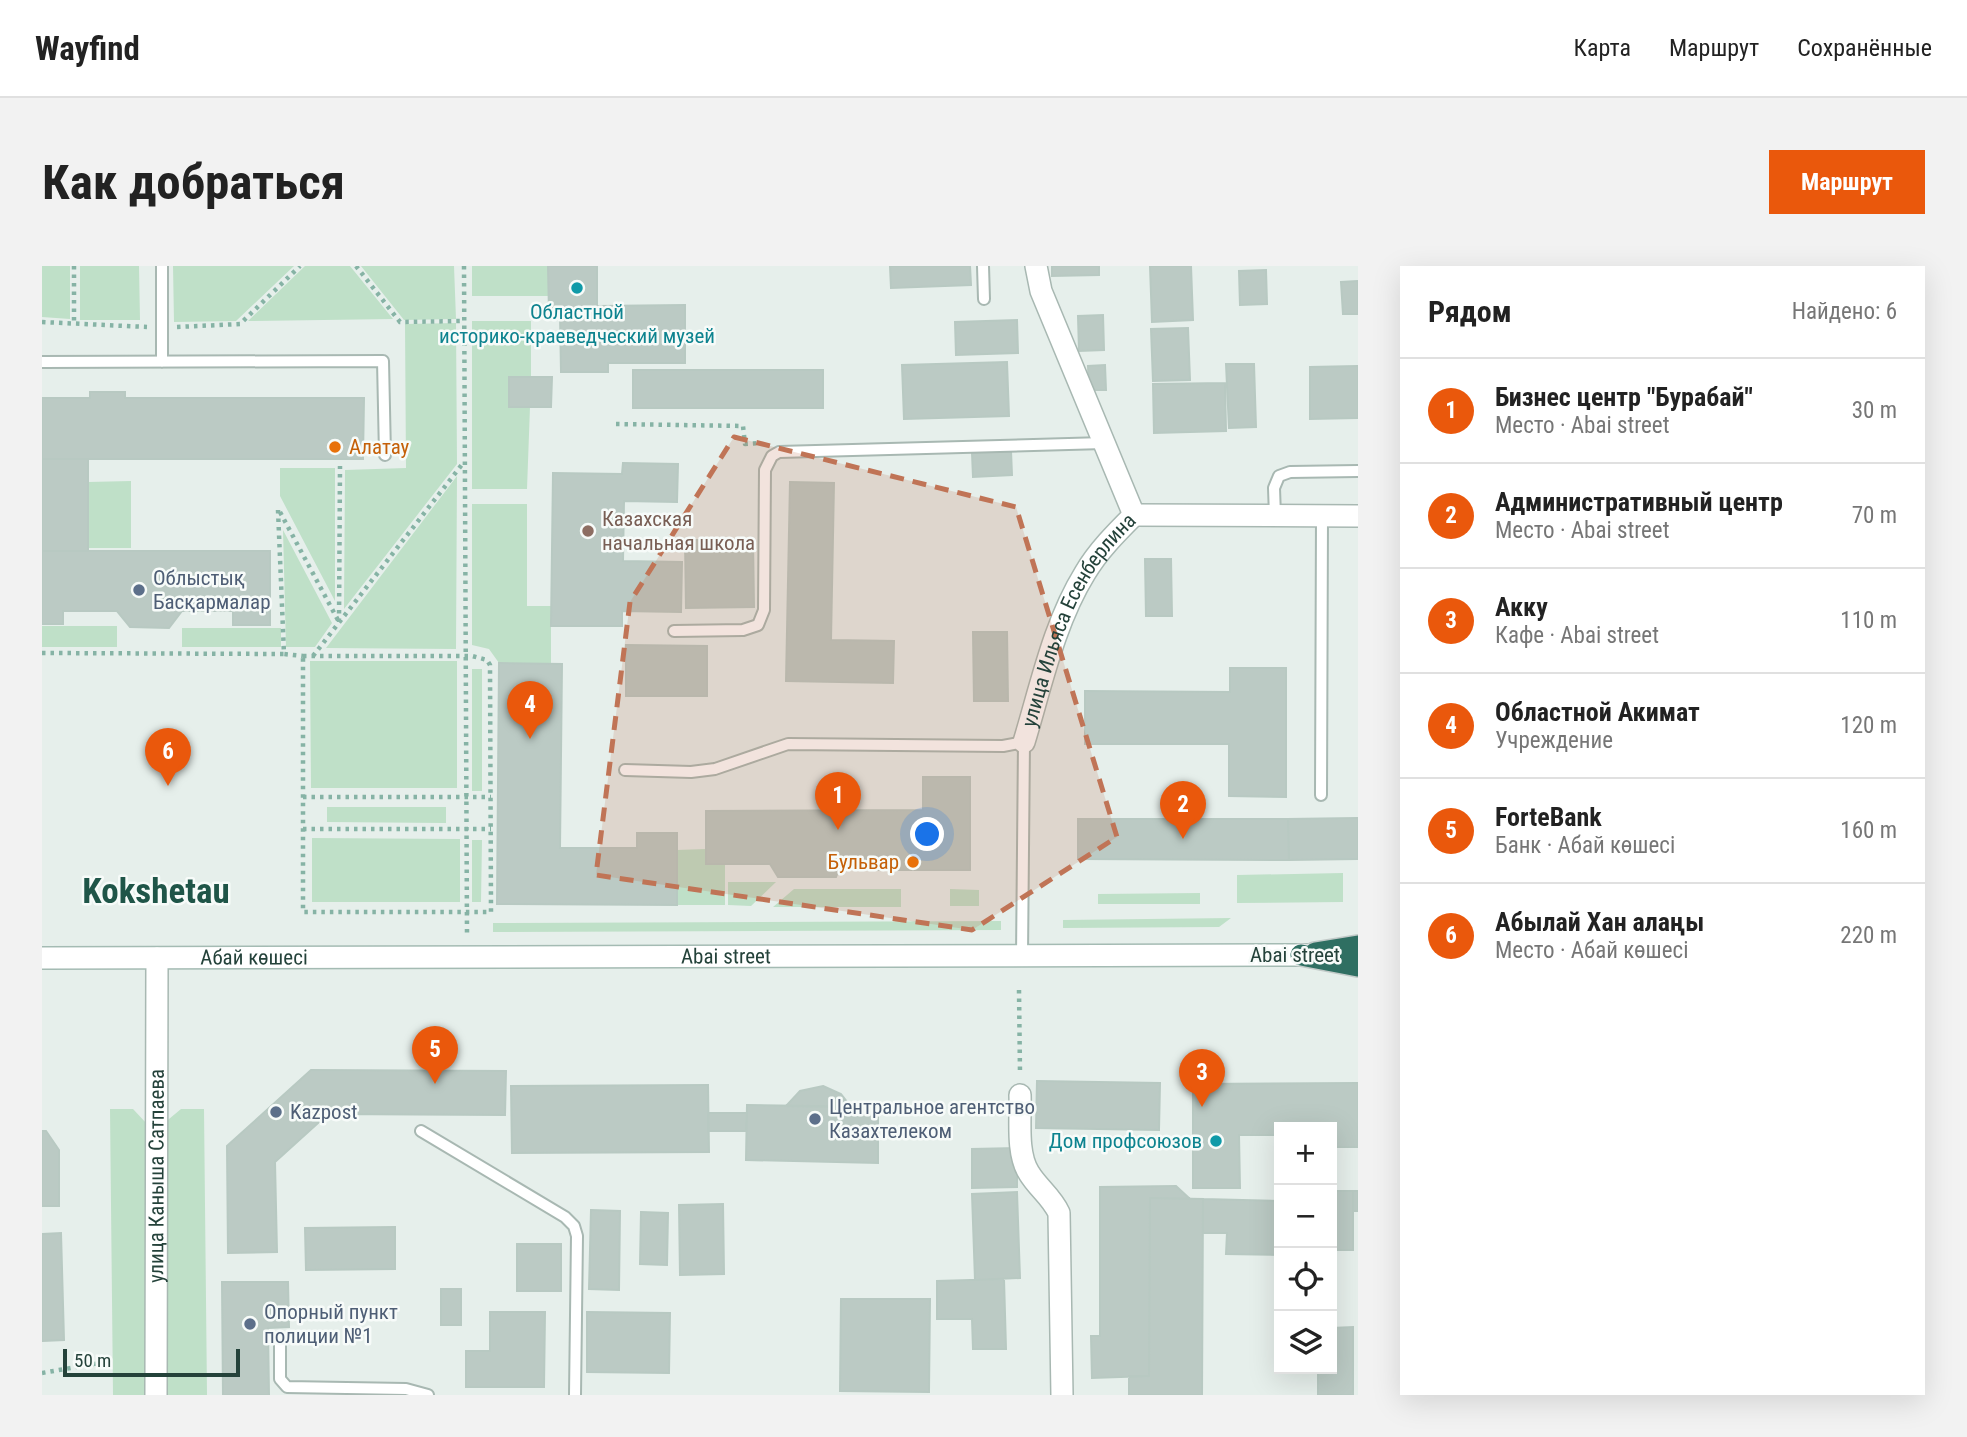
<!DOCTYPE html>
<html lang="ru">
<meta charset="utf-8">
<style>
:root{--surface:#fff;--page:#f2f2f2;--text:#222;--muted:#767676;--line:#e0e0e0;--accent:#ea580c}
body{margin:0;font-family:"Roboto Condensed",sans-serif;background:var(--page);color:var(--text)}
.controls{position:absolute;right:21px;bottom:21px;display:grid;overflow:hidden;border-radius:0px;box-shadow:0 7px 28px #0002}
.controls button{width:63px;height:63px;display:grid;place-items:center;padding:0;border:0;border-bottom:2px solid var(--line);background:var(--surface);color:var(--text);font:35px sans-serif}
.scale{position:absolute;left:21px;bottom:18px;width:177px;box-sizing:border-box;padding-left:7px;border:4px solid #24423a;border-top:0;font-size:19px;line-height:24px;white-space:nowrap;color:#24423a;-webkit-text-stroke:5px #f7fbf9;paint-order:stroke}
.you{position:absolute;left:886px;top:569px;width:24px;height:24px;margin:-18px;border:5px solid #fff;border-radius:50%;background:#1a73e8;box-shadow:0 0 0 10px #1a73e833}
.badge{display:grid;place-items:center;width:46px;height:46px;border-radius:50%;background:var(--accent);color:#fff;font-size:23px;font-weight:700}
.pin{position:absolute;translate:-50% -58px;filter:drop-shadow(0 2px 4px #0008)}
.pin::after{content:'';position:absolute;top:37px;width:24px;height:21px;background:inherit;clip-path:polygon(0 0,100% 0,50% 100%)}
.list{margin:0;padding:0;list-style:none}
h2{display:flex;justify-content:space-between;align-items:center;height:91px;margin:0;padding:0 28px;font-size:30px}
h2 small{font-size:23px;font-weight:400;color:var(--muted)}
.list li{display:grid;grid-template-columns:46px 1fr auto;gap:21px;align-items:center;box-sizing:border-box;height:105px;padding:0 28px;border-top:2px solid var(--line)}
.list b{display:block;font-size:26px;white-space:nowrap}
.list p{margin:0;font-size:23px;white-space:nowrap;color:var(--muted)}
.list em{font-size:23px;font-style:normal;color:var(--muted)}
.icon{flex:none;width:38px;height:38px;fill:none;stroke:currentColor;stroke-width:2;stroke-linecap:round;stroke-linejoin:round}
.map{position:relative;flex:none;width:1316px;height:1129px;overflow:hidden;border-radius:0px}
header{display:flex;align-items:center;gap:42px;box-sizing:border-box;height:98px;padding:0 35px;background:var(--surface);border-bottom:2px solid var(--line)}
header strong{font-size:33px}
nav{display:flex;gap:38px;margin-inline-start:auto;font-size:24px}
.intro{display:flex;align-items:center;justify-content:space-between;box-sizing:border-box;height:168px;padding:0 42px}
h1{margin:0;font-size:49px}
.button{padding:18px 32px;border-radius:0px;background:var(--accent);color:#fff;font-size:24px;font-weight:700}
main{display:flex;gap:42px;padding:0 42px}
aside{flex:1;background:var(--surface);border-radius:0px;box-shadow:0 7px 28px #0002}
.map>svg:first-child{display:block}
</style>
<header>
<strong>Wayfind</strong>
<nav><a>Карта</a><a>Маршрут</a><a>Сохранённые</a></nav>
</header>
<div class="intro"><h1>Как добраться</h1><a class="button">Маршрут</a></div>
<main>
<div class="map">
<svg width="1316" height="1129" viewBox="0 0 1316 1129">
<rect width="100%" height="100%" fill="#e6efeb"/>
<path fill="#bfe0c8" d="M0,0h28v53l-28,-2z
M38,0h59l1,54h-60z
M131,0h121l-58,55 -62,1z
M263,0h45l43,53 -145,2z
M319,0h93l2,53 -52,1z
M430,0h76l1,30h-77z
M430,55h59v56h-22v30h21l-3,82h-55z
M414,57l1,141 -113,145 1,-139 61,-2 -1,-144z
M238,202h55v133l-55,-105z
M415,209l-1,174 -130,-1 131,-172z
M89,215v67h-42l-1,-66z
M430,238h55v102h24v57h-52l-10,-14 -17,-4z
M241,264l49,93 -17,24h-29z
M0,360h75v21h-75z
M140,362h99v19h-99z
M268,395h147v127h-146z
M430,403h10v122h-10z
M285,541h119v16l-119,-1z
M270,572l148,1v63h-148z
M430,574h10l-1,62h-9z
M664,583v15h19v41h-48v-55z
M1301,607v29l-106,1v-28z
M686,616h48l-25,24 -23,-1z
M752,623h107v18h-128z
M908,623l29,1v16h-29z
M1158,627v11h-102v-10z
M1189,652l-12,9 -156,1v-8z
M959,655v9l-508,2v-9z
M68,843h23l15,16 3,270h-38z
M139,843h23l3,286h-42l-2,-271z"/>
<path fill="#bbcac4" stroke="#b8c9c2" stroke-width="2" d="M506,0h49v40l88,-1v58h-77v9h-47l-1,-58 -11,-1z
M848,0h80l1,19 -80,3z
M1010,0h47v9l-47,1z
M1108,0h41l2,54 -41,2z
M1224,4l1,34 -27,1 -1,-34z
M1316,15v33h-15l-2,-32z
M1061,49l1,35 -25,1 -1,-35z
M975,54l1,33 -62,2 -1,-33z
M1146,62l2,52 -37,1 -2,-52z
M965,96l2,54 -105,3 -2,-54z
M1184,98h28l2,63 -27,1z
M1063,99l1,25h-17l-1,-24z
M1316,100v52l-48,1v-52z
M591,104h190v38h-190z
M467,111h43l-1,30h-42z
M1183,117l1,48 -72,2 -1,-49z
M48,126h35v6h239l-1,61h-321v-61h48z
M969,185l1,24 -39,2 -1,-24z
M0,193h46v92h-46z
M581,197l55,1 -1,38 -53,-1 -1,60 59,1 -1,50 -59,-1v15h-71l2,-153 69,1z
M748,216l44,1 -3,157 63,1 -1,42 -107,-2z
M643,274h68l1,67 -68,1z
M0,285h228v74h-37v-14h-51l-13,17 -39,-1 -13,-16h-54v13h-21z
M1103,293h26l1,57h-26z
M931,366h34l1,69h-34z
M584,379l81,1v50h-81z
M457,397l63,1 -2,184h77v-15h40v72l-180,-1z
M1188,402h56v129l-57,-1v-52h-144v-53l145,1z
M881,511h47v93h-95v-7l-34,1 -5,13h-58l-8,-13h-64v-53l217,-1z
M1316,552v41l-69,1 -1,-41z
M1036,553h210l1,41 -211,-1z
M269,804l195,1 -1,44 -177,-1 -53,48 2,90 -49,1 -1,-107z
M995,815l123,2 -1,47 -123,-2z
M1316,817v64h-26v-20h-53v8h-40l1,53h-47v-104z
M666,819l1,67 -197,1 -1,-67z
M781,820l18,8 10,13 -65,-1 14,-15z
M705,839l131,2v56l-132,-3z
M666,847h39l-1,18h-38z
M0,865h4l13,19v56h-17z
M975,882v39l-45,1v-39z
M1134,920l14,13 -40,-1 -1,178 -57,2 -1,-42h9v-149z
M1290,925h21v59h-21z
M1311,925h5v20h-5z
M975,926l3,86 -45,2 -3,-86z
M1108,932l53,1 -1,196h-73v-19h20z
M1161,933l76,2v54l-53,-1 1,-21h-24z
M681,938l1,70 -44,1 -1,-70z
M549,944l29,1 -1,79 -30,-1z
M599,946l27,1 -1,52 -27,-1z
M353,961v42l-89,1 -1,-42z
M19,967l3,107 -22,1v-107z
M475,978h44v47h-44z
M962,1013l2,70h-33l-1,-30h-35v-38z
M180,1016h66l1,45 -21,1 1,67h-46z
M399,1023h20v36h-20z
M799,1033h89l-1,93 -89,-1z
M448,1046h55l-1,75h-78v-36h24z
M545,1046l83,1 -1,60 -82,-1z
M1311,1061v68h-35v-26h14v-41z"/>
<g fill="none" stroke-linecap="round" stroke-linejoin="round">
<defs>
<path id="lane" d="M120,0v96
M941,0l1,33
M0,96l341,-1 2,94
M1233,250l-1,-28 5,-12 11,-4 68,-1
M632,365l69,-1 15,-5 6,-15 1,-140 7,-14 7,-4 325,-9
M583,504l66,2 24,-3 73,-25 215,2 21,-4 -2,214
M1279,529l1,-279
M379,865l144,86 9,9 3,10 -2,159
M238,1076v37l7,8 119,2 22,6"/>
<g id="street">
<path d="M994,0l5,25 93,224"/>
<path d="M1092,249l224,1"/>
<path id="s1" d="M982,476c17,-56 30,-119 61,-169 13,-22 31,-40 49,-58"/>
<path d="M978,829c1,23 -4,58 9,78 9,15 22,23 30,40l3,182"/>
<path id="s2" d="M114,1129l1,-437"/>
</g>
<g id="secondary">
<path id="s3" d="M0,692l1275,-3"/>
</g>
<path id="highway" d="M1273,687l43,-7
M1259,689l57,11"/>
</defs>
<use href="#lane" stroke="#a8b8b2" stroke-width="14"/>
<use href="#street" stroke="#a8b8b2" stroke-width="24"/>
<use href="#secondary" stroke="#a4bbb3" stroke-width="24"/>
<use href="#highway" stroke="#c2cac8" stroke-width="24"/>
<path stroke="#86b3a5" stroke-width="4.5" stroke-dasharray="3.5 5" stroke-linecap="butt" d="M32,0v59
M314,0l44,56 64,-1
M422,0l3,669
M0,56l105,5
M135,61l63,-3 60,-58
M574,158l127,2 2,18 16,-1
M236,244l6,144 19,2
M238,246l59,110
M297,356l1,-156
M0,387l242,1
M261,390h169l15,4 3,5 1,247h-188z
M271,390l151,-194
M261,531h188
M261,563h188
M977,724l1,83
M0,1107l63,-11"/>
<use href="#lane" stroke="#fff" stroke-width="10"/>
<use href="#street" stroke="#fff" stroke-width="21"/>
<use href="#secondary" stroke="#fff" stroke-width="21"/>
<use href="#highway" stroke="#2f6f62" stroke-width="21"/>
</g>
<path fill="#c07456" fill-opacity="0.2" stroke="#c07456" stroke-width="5" stroke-dasharray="14 9" stroke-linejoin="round" d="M692,171l282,70 101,330 -145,93 -376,-55 34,-273z"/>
<g fill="#0f9aa8" stroke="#f7fbf9" stroke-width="2.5">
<circle cx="535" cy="22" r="7"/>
<circle cx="1174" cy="875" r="7"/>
</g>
<g fill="#e8710a" stroke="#f7fbf9" stroke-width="2.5">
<circle cx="293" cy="181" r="7"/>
<circle cx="871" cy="596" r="7"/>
</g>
<circle fill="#8d6e63" stroke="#f7fbf9" stroke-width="2.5" cx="546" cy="265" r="7"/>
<g fill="#5c6f8a" stroke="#f7fbf9" stroke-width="2.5">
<circle cx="97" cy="324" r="7"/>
<circle cx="234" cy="846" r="7"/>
<circle cx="773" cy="853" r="7"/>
<circle cx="208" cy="1058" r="7"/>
</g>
<g text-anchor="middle" stroke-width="5" stroke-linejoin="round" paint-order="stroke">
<g font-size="21" fill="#0d838f" stroke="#f7fbf9">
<text x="535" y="53">Областной<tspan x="535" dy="24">историко-краеведческий музей</tspan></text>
<text x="1160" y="882" text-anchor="end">Дом профсоюзов</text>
</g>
<g font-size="21" fill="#c56008" stroke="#f7fbf9" text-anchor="start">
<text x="307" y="188">Алатау</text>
<text x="857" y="603" text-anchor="end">Бульвар</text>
</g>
<g font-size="21" fill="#785e54" stroke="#f7fbf9" text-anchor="start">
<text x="560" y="260">Казахская<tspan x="560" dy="24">начальная школа</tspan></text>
</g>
<g font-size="21" fill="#4e5e75" stroke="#f7fbf9" text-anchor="start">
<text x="111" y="319">Облыстық<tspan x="111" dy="24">Басқармалар</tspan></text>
<text x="787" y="848">Центральное агентство<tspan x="787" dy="24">Казахтелеком</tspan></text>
<text x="248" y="853">Kazpost</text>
<text x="222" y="1053">Опорный пункт<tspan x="222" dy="24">полиции №1</tspan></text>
</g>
<g font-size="21" fill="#24423a" stroke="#f7fbf9">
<text dy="7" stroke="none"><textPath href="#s1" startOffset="135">улица Ильяса Есенберлина</textPath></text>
<text x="1253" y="696">Abai street</text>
<text dy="7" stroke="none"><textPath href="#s3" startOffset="684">Abai street</textPath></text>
<text dy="7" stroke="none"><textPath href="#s3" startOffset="212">Абай көшесі</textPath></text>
<text dy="7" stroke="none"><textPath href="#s2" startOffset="219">улица Каныша Сатпаева</textPath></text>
</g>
<g font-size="35" font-weight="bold" fill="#1f5548" stroke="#f7fbf9">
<text x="114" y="637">Kokshetau</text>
</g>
</g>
</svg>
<div class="controls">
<button>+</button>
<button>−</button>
<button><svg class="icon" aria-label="locate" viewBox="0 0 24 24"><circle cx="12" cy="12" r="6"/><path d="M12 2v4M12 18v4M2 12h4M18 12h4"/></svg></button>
<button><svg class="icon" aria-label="layers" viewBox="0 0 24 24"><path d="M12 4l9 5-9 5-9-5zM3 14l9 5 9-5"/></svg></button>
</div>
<div class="scale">50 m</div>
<div class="you"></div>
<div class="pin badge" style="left:796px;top:564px">1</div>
<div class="pin badge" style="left:1141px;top:573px">2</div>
<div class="pin badge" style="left:1160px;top:841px">3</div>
<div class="pin badge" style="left:488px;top:473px">4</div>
<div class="pin badge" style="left:393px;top:818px">5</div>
<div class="pin badge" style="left:126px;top:520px">6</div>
</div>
<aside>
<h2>Рядом<small>Найдено: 6</small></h2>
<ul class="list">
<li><span class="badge">1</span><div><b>Бизнес центр &quot;Бурабай&quot;</b><p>Место · Abai street</p></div><em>30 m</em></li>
<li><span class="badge">2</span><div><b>Административный центр</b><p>Место · Abai street</p></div><em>70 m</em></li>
<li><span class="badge">3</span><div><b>Акку</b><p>Кафе · Abai street</p></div><em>110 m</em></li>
<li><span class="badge">4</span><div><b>Областной Акимат</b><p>Учреждение</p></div><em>120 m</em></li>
<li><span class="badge">5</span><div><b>ForteBank</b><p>Банк · Абай көшесі</p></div><em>160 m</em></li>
<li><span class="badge">6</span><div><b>Абылай Хан алаңы</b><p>Место · Абай көшесі</p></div><em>220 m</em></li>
</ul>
</aside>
</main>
